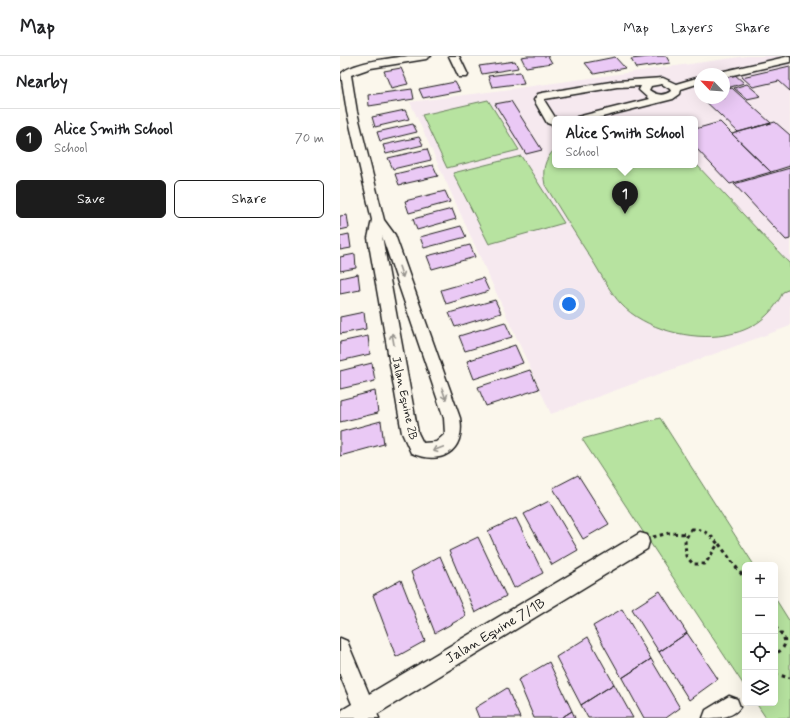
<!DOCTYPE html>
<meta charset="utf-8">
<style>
:root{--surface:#fff;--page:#f2f2f2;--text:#202124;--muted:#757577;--line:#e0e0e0;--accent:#1c1c1c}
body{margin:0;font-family:Mynerve,sans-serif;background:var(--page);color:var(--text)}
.controls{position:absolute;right:12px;bottom:12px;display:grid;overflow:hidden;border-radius:6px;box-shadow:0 4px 16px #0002}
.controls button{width:36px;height:36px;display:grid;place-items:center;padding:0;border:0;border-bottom:1px solid var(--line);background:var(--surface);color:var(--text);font:20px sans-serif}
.compass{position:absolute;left:354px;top:12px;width:36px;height:36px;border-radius:50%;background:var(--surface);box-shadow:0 4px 16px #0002;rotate:295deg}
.you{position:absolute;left:229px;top:248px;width:14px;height:14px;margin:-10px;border:3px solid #fff;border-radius:50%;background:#1a73e8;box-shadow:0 0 0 6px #1a73e833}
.badge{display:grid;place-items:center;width:26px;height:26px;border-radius:50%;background:var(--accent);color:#fff;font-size:13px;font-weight:700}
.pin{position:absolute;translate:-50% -33px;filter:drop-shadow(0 1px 2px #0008)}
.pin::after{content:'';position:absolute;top:21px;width:14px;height:12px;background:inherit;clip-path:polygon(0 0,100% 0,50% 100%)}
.popup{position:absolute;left:212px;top:60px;width:146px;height:52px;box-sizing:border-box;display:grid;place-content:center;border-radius:6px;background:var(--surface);filter:drop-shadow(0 1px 3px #0005);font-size:13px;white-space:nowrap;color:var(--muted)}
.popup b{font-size:15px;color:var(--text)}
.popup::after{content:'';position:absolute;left:50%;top:100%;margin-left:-8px;border:8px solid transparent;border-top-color:var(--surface)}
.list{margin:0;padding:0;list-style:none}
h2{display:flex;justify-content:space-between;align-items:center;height:52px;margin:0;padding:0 16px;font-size:17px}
h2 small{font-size:13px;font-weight:400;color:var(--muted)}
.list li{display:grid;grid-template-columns:26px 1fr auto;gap:12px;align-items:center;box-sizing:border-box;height:60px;padding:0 16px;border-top:1px solid var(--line)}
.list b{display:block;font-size:15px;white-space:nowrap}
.list p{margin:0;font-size:13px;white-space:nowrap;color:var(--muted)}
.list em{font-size:13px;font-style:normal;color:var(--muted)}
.actions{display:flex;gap:8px;padding:12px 16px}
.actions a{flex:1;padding:9px 0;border:1px solid var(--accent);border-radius:6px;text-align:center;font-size:14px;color:var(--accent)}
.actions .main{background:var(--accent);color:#fff}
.icon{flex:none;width:22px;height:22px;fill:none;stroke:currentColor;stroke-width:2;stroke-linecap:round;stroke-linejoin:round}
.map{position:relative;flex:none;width:450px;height:662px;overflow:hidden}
header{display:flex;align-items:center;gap:24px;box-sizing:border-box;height:56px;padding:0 20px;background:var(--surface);border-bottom:1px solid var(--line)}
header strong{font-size:19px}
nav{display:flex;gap:22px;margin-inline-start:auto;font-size:14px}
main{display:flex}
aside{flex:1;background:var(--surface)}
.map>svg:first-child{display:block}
</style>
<header>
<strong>Map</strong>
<nav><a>Map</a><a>Layers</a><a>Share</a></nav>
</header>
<main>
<aside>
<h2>Nearby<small></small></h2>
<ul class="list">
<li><span class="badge">1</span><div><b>Alice Smith School</b><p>School</p></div><em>70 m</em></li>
</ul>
<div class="actions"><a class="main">Save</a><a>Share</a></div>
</aside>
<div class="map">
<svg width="450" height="662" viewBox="0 0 450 662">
<rect width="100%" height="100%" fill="#fbf7ec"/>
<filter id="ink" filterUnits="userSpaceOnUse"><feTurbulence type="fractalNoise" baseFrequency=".025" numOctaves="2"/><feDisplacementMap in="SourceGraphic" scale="8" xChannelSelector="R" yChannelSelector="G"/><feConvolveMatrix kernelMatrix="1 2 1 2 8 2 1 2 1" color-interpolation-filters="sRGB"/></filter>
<g filter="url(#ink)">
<path fill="#f6e9ef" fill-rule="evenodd" d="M407,0h43v270l-239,88 -141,-312 101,-13zM360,18h24v24h-24zM215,63h140v46h-140z"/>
<path fill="#b7e3a0" stroke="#6a805e" d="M148,44l31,50 -72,18 -25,-53z
M215,93v16h140v-2l95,101v25l-7,3c-11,24 -31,39 -58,43 -33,6 -81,-6 -104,-31 -11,-12 -19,-28 -27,-41 -17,-26 -33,-52 -49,-78 -3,-15 -1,-25 10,-36z
M181,100l43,67 -75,21 -36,-71z
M320,362l94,147h-9v122l-163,-248z
M435,542l15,24v96h-24l-10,-15h19z"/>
<path fill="#eac9f5" stroke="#1c1c1c" d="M188,0h20l4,7 -26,4 -5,-10z
M318,0h8l4,7 -34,5 -5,-9z
M275,1l10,11 -31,6 -9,-11z
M175,5l3,7 -36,6 -3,-8z
M450,10v25l-11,-10 -26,6 -11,-10z
M61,12l7,16 -17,4 -7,-17z
M180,16l4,11 -32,4 -4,-11z
M393,17l11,10 -20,6v-13z
M115,26l5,9 -37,7 -4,-9z
M407,28l14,12 -14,3 -13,-11z
M392,32l39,35 -33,9 -36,-34h22v-8z
M72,33l2,10 -45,7 -1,-11z
M171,45l31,49 -16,4 -31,-50z
M65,54l4,9 -34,8 -3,-10z
M380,66l12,12 39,38 -41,12 -35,-37v-18z
M435,66l15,13v31l-19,6 -39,-38z
M73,68l4,8 -37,9 -3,-9z
M79,81l4,8 -37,9 -3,-9z
M87,93l4,11 -38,9 -5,-11z
M93,109l5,11 -39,9 -4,-11z
M450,112v71l-4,1 -52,-56z
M105,135l5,11 -41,11 -4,-12z
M112,153l4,10 -39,11 -4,-11z
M7,159l2,13 -9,2v-14z
M121,170l5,11 -42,11 -4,-11z
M9,178l2,14 -11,2v-14z
M130,189l5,12 -43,12 -5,-13z
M15,198l1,14 -16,3v-14z
M18,218l2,16 -20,4v-16z
M143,222l6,13 -43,13 -5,-14z
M155,244l6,13 -46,14 -6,-14z
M24,256l2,17 -26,5v-17z
M165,266l7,15 -47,14 -6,-15z
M28,280l2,18 -30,7v-19z
M175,289l8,18 -49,16 -7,-18z
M32,307l3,18 -35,8v-18z
M190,314l9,19 -53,17 -8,-19z
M35,335l3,22 -38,9v-22z
M41,365l3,23 -44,12v-24z
M238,419l31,49 -26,15 -30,-51z
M209,445l29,49 -26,15 -28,-51z
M176,462l27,55 -29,15 -26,-57z
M138,481l28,59 -31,17 -26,-62z
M100,500l26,60 -31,17 -24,-61z
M61,524l24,61 -29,16 -23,-62z
M320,535l27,42 -28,19 -27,-43z
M282,553l29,50 -29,19 -29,-52z
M347,577l31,46 -29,21 -30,-48z
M248,581l26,47 -33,21 -25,-48z
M311,603l29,49 -14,10h-22l-22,-40z
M209,606l23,49 -11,7h-27l-16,-38z
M274,628l19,34h-45l-7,-13z
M167,632l13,30h-41l-4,-10z
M232,655l3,7h-14z"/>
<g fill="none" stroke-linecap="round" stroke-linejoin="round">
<defs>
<path id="minor" d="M68,0h23l-5,3 -55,9 -20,7 6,37 27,108 11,15 65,183c6,34 -20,48 -49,35l-9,-20 -34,-195 4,-18 -25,-108 -6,-38c10,-12 51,-16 67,-18zM42,180l62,182 1,16 -9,8 -13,1 -5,-10z
M109,0h10l9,19 -1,2h-8z
M450,0v6l-66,15v-3h-5l1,-2z
M360,21v6l-19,6 -1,5 -7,5 -79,20h-18l1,-2 72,-18 -10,-9 2,-4 -24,1 -72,12 -1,1 12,19 -1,7 -8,-3 -13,-23 4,-6 4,-1 75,-12 46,-3 13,6zM322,28l8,5 1,2c-8,6 -15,4 -22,-1l2,-4z
M300,477l7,2 2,7 -2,7 -270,165 2,4h-39l2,-8 10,-6 -12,-29v-37l7,3 22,53z
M389,640l8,3 3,8c-7,11 -21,11 -37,11l3,-8z"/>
</defs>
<use href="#minor" stroke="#1c1c1c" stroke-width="3"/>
<path stroke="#1c1c1c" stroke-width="3" stroke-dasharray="3.5 3.5" stroke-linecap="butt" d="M351,473c12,-1 20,6 27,15l-13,20h-12l-7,-8 -1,-16z
M313,481l16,-4 18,1
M379,488l26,35
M435,571c11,10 15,19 0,27
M435,618l15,4"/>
<use href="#minor" fill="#fbf7ec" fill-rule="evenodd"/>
</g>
<defs><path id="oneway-shaft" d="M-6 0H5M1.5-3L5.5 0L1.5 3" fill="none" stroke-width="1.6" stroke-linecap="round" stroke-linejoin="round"/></defs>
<g stroke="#97948e">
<use href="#oneway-shaft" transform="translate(61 216) rotate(71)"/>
<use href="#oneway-shaft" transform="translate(53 283) rotate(-100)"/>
<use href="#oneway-shaft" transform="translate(104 338) rotate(71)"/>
<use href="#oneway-shaft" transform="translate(98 393) rotate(159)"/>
</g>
</g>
<g text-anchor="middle" stroke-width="4" stroke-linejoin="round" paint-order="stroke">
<g font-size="12" fill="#1c1c1c" stroke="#fbf7ec">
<text transform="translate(65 342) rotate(78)" y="4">Jalan Equine 2B</text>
</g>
<g font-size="14" fill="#1c1c1c" stroke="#fbf7ec">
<text transform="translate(155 574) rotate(-31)" y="5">Jalan Equine 7/1B</text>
</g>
</g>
</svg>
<div class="controls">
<button>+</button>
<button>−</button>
<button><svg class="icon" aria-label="locate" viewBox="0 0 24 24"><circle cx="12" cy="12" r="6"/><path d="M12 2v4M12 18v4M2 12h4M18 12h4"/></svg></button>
<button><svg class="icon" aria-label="layers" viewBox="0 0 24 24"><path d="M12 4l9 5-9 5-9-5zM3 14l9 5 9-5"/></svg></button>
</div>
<svg class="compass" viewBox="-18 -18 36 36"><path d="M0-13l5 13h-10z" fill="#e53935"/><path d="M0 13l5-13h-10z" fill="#757577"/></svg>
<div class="you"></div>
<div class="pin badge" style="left:285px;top:158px">1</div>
<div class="popup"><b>Alice Smith School</b>School</div>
</div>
</main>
